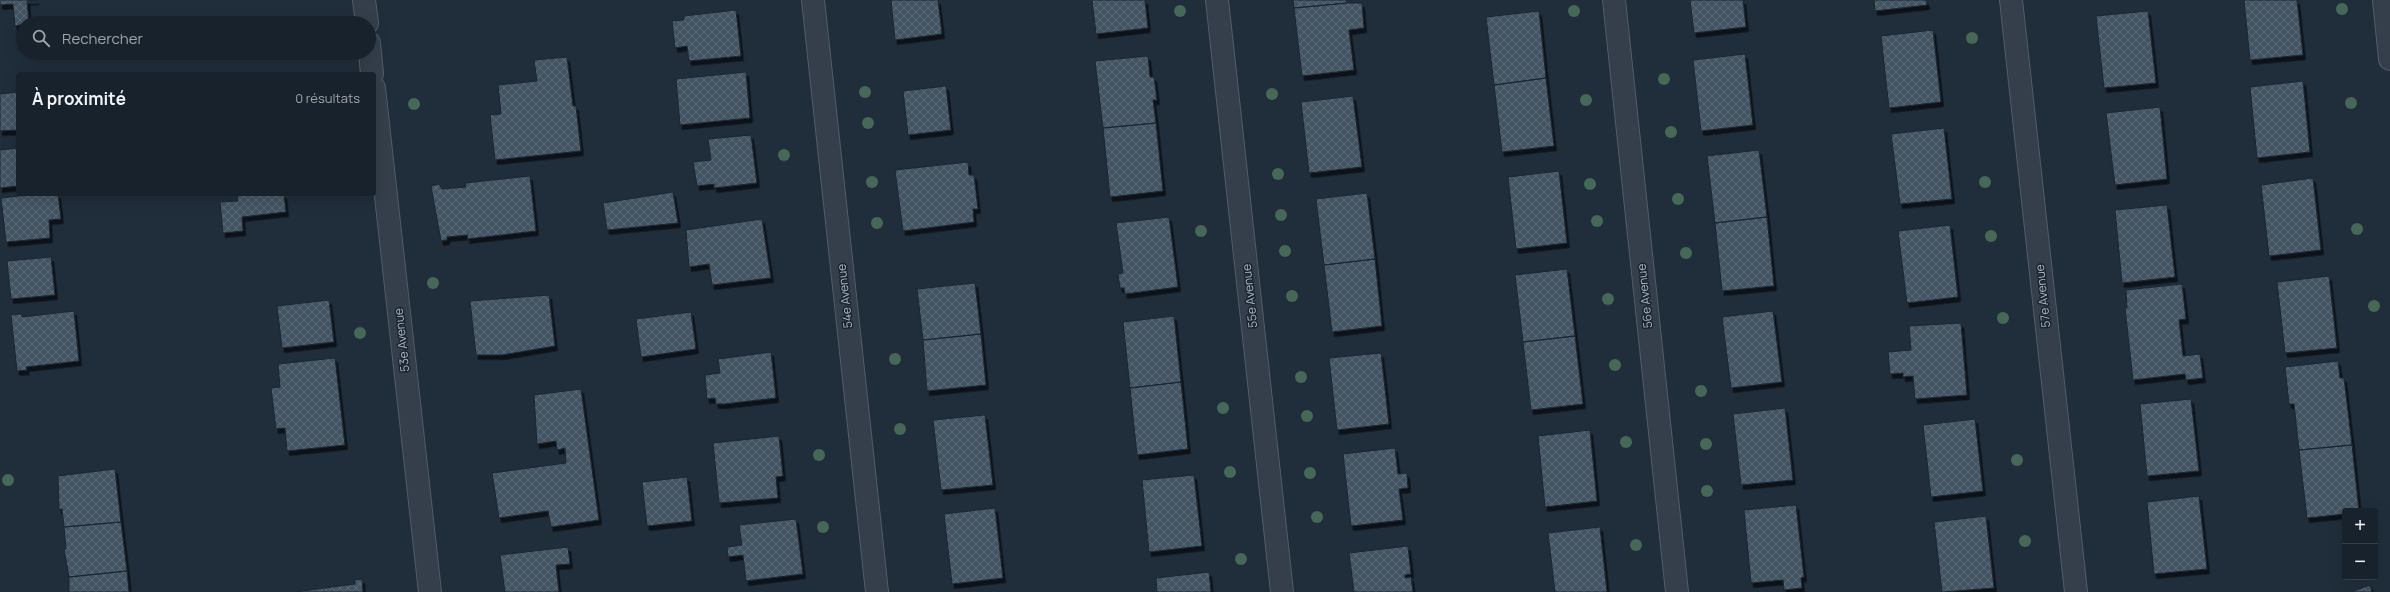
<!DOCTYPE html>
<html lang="fr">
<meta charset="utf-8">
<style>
:root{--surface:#18222c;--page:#212a34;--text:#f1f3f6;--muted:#9fa4a9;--line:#363f48}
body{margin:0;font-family:Manrope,sans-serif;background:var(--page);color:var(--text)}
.controls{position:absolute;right:12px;bottom:12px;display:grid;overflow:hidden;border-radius:4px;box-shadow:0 4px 16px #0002}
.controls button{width:36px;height:36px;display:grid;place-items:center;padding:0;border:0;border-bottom:1px solid var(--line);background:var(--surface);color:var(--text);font:20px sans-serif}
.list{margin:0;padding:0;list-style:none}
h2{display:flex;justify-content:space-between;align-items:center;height:52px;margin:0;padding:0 16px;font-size:17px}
h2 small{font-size:13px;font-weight:400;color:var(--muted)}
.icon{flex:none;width:22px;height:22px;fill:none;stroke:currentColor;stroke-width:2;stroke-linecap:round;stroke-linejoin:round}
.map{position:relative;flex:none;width:2390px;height:592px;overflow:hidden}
.search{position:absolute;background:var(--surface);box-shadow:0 4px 16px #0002;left:16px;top:16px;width:360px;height:44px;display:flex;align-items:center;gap:10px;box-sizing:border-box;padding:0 14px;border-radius:22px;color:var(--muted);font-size:15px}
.panel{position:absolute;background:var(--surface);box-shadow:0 4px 16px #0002;left:16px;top:72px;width:360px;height:124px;border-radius:4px}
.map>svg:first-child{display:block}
</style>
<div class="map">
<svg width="2390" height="592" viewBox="0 0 2390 592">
<defs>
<pattern id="building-cross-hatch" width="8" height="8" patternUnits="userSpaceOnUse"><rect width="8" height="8" fill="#425362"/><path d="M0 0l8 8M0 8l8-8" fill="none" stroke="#5b6a77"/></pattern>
<filter id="shadow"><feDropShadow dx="2.5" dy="4.5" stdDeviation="0" flood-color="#0009"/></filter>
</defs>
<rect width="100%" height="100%" fill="#202e3b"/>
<path fill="url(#building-cross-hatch)" stroke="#1b2632" filter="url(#shadow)" d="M0,0h37l-10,1 2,22 -14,3 -2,-22 -13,1z
M891,0h47l4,34 -47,6z
M1092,0h53l3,28 -52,6z
M1293,0h53l1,3 -53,5z
M1690,0h53l3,27 -52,6z
M1874,0h52l1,5 -52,6z
M2244,0h53l6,55 -53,5z
M1347,3h15l2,25 -15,2 5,40 -52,6 -8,-68z
M736,10l5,46 -52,5 -2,-15 -12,2 -3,-27 12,-1v-4z
M1539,11l7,67 -52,7 -8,-68z
M2148,11l8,72 -52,5 -8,-72z
M1933,30l8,72 -52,6 -8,-72z
M1745,54l8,71 -52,6 -8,-71z
M1148,56l2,21h4l3,23h-4l3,23 -53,5 -8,-67z
M567,57l6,49h3l5,45 -86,9 -5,-45 11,-1 -3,-29 39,-4 -3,-21z
M746,72l4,46 -70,7 -4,-46z
M1546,78l8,68 -52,6 -8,-67z
M2303,81l7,71 -53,6 -7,-71z
M946,86l5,44 -43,5 -5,-44z
M18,92v38l-18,1v-37z
M1353,96l9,71 -53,6 -8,-71z
M2160,107l7,72 -52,6 -9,-72z
M1156,123l7,68 -53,6 -7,-69z
M1944,128l8,71 -52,5 -9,-70z
M751,135l6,48 -43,5v-4l-17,2 -4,-24 18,-2 -3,-21z
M18,148v38l-18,2v-38z
M1759,150l8,67 -52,6 -8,-67z
M968,162l1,13h5l4,34h-5l1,13 -71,9 -8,-61z
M1559,171l8,72 -51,6 -8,-72z
M530,176l6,55 -69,8 1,-4 -21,2v3l-6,1 -10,-55 8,-2 3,5 24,-2 -1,-4z
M2313,178l8,72 -52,6 -8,-71z
M673,192l5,31 -71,7 -4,-27z
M1367,193l8,66 -51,6 -8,-66z
M37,194h21l3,25 -12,1 1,18 -44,4 -5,-44z
M237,194h47l2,18 -44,5 1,14 -20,2 -3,-31 18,-1z
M2167,205l8,72 -53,6 -7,-73z
M1169,217l9,70 -53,7 -1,-6h-4l-2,-14 5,-1 -7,-50z
M1767,217l7,69 -52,5 -7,-68z
M762,219l9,59 -59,7 -3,-21 -20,3 -3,-37z
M1950,225l8,72 -51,6 -9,-72z
M51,257l4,38 -44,4 -4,-38z
M1375,259l7,67 -50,6 -8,-67z
M1567,269l8,67 -52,6 -8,-67z
M2329,276l8,72 -52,5 -8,-71z
M975,283l6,51 -58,6 -6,-51z
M2182,284l4,35 -7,1 4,36 17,-2 3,24 -17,2 -1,-6 -52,6 -8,-72h2l-1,-18z
M549,295l6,51 -53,9h-26l-6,-54z
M329,300l5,42 -52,6 -5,-42z
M74,311l5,50 -53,6 1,3 -10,1 -6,-56 10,-1 1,3z
M1773,311l9,71 -51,6 -9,-71z
M691,312l5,37 -55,8 -5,-38z
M1174,316l7,66 -51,6 -7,-66z
M1961,323l6,72 -52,4 -2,-23 -10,1v-4l-13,1 -2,-22 23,-2 -2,-24z
M981,334l5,51 -59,6 -4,-51z
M1575,336l8,68 -52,6 -8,-68z
M771,352l5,46 -52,6h-8l-1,-6 -8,1 -2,-24 15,-2 -2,-14z
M1381,353l8,71 -52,6 -8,-72z
M335,358l10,87 -58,6 -2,-23 -9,1 -5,-41 9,-1 -2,-23z
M2338,361l2,17h4l8,67 -53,5 -5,-46h-5l-4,-37z
M1181,382l7,67 -51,6 -7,-67z
M581,389l18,131 -48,7 -3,-16 -49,7 -7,-45 74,-10 -1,-15 -8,2 -1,-9 -19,3 -3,-49z
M2191,399l8,72 -52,5 -7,-72z
M1785,408l8,72 -52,5 -8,-71z
M985,415l8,70 -52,5 -8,-70z
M1975,419l8,72 -52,6 -8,-72z
M1590,430l7,71 -52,6 -7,-71z
M779,436l4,40 -7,1 2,21 -59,5 -6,-60z
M2352,445l7,66h-14v3l-38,4 -8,-68z
M1395,448l3,26 9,-1 1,15 -9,1 4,31 -52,6 -8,-72z
M115,469l6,53 -57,5 -2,-18h-3l-1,-33z
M1194,475l8,71 -53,6 -7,-72z
M687,477l5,44 -45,5 -5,-44z
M2199,496l8,73 -53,5 -7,-72z
M1796,505l8,72 -3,1 1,10 -18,2 -1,-10 -32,3 -7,-73z
M995,508l8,70 -51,6 -8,-70z
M1986,516l8,72 -52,4 -8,-70z
M796,519l7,55 -57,7 -3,-26 -15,2 -1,-10 15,-2 -3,-20z
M121,522l6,49 -58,6 -5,-28h2l-2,-22z
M1600,527l7,65h-52l-7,-59z
M1408,546l3,28 -6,1v3l6,-1 2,15h-59l-5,-39z
M568,547l2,17 -14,1 3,27h-54l-5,-37z
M127,571l2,21h-60v-15z
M1209,572l2,20h-54l-1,-14z
M362,579l1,13h-68l60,-8v-4z
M2370,585l2,7h-21z"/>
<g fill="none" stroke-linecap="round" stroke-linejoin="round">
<defs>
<path id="minor" d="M364,0l3,23
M813,0l64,592
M1217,0l65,592
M1614,0l63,592
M2011,0l65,592
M2384,0l6,59
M369,43l3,31
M374,88l56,504"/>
</defs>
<use href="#minor" stroke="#515d69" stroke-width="24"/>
<use href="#minor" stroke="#343f4b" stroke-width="22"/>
</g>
<g fill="#456956">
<circle cx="2342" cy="9" r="6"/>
<circle cx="1180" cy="11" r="6"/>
<circle cx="1574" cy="11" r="6"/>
<circle cx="1972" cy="38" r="6"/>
<circle cx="1664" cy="79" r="6"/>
<circle cx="865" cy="92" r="6"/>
<circle cx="1272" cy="94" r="6"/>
<circle cx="1586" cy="100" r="6"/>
<circle cx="2351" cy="103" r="6"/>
<circle cx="414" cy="104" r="6"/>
<circle cx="868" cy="123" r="6"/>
<circle cx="1671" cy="132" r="6"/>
<circle cx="784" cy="155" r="6"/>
<circle cx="1278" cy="174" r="6"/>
<circle cx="872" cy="182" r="6"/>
<circle cx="1985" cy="182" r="6"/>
<circle cx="1590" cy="184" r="6"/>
<circle cx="1678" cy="199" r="6"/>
<circle cx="1281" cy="215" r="6"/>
<circle cx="1597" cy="221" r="6"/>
<circle cx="877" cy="223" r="6"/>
<circle cx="2357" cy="229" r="6"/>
<circle cx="1201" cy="231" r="6"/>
<circle cx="1991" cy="236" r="6"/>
<circle cx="1285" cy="251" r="6"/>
<circle cx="1686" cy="253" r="6"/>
<circle cx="433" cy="283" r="6"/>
<circle cx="1292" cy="296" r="6"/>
<circle cx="1608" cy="299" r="6"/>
<circle cx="2374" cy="306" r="6"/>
<circle cx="2003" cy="318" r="6"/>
<circle cx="360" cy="333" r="6"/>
<circle cx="895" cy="359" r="6"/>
<circle cx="1615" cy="365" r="6"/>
<circle cx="1301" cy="377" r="6"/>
<circle cx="1701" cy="391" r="6"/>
<circle cx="1223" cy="408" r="6"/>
<circle cx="1307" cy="416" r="6"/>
<circle cx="900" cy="429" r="6"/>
<circle cx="1626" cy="442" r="6"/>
<circle cx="1706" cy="444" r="6"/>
<circle cx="819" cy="455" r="6"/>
<circle cx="2017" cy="460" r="6"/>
<circle cx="1230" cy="472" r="6"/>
<circle cx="1310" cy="473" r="6"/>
<circle cx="8" cy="480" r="6"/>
<circle cx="1707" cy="491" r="6"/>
<circle cx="1317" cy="517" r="6"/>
<circle cx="823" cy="527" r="6"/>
<circle cx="2025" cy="541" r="6"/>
<circle cx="1636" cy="545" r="6"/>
<circle cx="1241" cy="559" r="6"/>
</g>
<g text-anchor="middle" stroke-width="3" stroke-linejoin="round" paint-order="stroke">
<g font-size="12" fill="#aebac7" stroke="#192430">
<text transform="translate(845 296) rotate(-96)" y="4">54e Avenue</text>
<text transform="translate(1250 296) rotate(-96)" y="4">55e Avenue</text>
<text transform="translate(1645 296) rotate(-96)" y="4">56e Avenue</text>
<text transform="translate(2043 296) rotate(-96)" y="4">57e Avenue</text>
<text transform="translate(402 340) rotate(-96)" y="4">53e Avenue</text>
</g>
</g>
</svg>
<div class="controls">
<button>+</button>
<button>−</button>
</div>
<div class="search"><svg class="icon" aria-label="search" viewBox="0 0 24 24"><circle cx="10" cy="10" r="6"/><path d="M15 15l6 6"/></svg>Rechercher</div>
<section class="panel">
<h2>À proximité<small>0 résultats</small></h2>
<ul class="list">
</ul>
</section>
</div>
